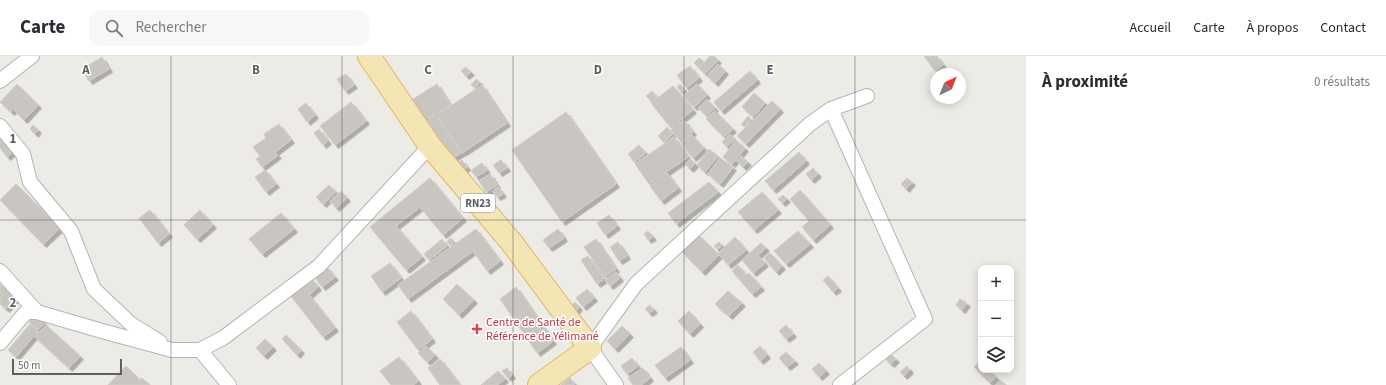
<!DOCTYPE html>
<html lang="fr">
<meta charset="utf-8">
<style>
:root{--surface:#fff;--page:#f7f7f7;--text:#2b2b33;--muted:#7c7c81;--line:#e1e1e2}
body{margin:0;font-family:"Source Sans 3",sans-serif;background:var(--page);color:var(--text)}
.controls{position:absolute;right:12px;bottom:12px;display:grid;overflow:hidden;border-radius:8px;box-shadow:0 2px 10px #0003}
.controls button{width:36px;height:36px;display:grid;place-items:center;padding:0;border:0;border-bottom:1px solid var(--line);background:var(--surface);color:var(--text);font:20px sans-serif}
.compass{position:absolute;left:930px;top:12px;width:36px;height:36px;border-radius:50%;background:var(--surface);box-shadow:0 2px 10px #0003;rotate:43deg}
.scale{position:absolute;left:12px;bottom:10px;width:110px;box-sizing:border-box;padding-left:4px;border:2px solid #5d6064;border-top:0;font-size:11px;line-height:14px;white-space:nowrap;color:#5d6064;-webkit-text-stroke:3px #fff;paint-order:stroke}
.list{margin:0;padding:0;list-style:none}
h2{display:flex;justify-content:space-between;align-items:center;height:52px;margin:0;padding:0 16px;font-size:17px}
h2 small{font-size:13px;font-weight:400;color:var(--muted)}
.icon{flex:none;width:22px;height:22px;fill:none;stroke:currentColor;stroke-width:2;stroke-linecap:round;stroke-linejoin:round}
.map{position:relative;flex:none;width:1026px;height:329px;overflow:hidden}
header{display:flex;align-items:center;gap:24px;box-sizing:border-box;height:56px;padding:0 20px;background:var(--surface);border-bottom:1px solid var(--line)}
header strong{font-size:19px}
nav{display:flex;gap:22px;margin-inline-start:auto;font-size:14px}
.search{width:280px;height:36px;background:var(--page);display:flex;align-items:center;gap:10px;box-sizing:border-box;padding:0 14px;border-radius:12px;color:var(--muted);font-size:15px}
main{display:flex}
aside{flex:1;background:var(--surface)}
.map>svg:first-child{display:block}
</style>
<header>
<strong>Carte</strong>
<div class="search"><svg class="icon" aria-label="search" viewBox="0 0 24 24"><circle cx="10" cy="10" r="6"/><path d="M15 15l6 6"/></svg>Rechercher</div>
<nav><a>Accueil</a><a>Carte</a><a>À propos</a><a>Contact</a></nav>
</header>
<main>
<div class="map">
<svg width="1026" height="329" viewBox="0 0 1026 329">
<defs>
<filter id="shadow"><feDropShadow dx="3.5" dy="3.5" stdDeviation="0" flood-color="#0004"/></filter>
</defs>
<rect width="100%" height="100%" fill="#edebe5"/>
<path fill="#c9c6c2" stroke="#d1cdc5" filter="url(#shadow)" d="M710,0h4l4,4 -13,14 -6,-6z
M924,0h13l6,9 -8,6z
M102,1l7,12 -20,12 -7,-12z
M699,2l5,4 -6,5 -4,-4z
M718,8l7,7 -10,12 -8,-7z
M690,10l9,12 -13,10 -9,-13z
M466,11l5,5 -5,4 -5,-5z
M750,15l7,9 -36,31 -7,-9z
M346,18l8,11 -9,6 -8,-12z
M476,23l4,3 -5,6 -4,-3z
M17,28l11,11 -17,17 -11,-10z
M437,28l13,21 -27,16 -13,-20z
M680,28l5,6 -3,3 -5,-6z
M697,28l10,11 -13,12 -11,-11z
M482,29l25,38 -45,30 -25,-38z
M673,30l20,24 -22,18 -20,-25z
M652,35l5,6 -5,5 -6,-6z
M754,37l11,10 -12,14 -11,-10z
M28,39l10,10 -14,15 -10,-10z
M707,43l8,9 -8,8 -9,-8z
M772,45l8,8 -34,35 -9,-8z
M351,46l15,19 -31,24 -15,-19z
M306,47l9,12 -8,7 -9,-13z
M715,55l18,18 -9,8 -18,-18z
M566,56l50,72 -54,38 -50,-72z
M436,59l25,38 -12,8 -25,-38z
M748,60l3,3 -6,8 -4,-2z
M684,64l9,12 -12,10 -10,-12z
M279,68l12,16 -16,12 3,3 -16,12 -6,-8 4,-3 -7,-9 13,-9 -2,-4z
M33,69l5,5 -3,4 -5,-5z
M667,71l6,7 -9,8 -6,-6z
M319,73l9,12 -5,4 -9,-12z
M730,78l5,5 -8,8 -5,-5z
M692,79l12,13 -11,10 -12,-14z
M0,80l13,16 -6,5 -7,-9z
M674,81l14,20 -39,27 -14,-20z
M736,84l9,8 -13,16 -9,-7z
M639,89l7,8 -12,9 -6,-8z
M709,93l9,7 -13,16 -8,-7z
M799,96l7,9 -33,29 -8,-9z
M741,100l7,6 -5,5 -6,-6z
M720,102l13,9 -13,17 -12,-10z
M691,103l4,5 -5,5 -5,-5z
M462,104l5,7 -6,6 -6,-7z
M501,104l6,8 -8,5 -6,-8z
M482,107l5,7 -11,7 -5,-7z
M813,112l5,6 -7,6 -5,-6z
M265,114l11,14 -10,8 -11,-15z
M667,117l11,15 -17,13 -11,-15z
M490,118l7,11 -11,7 -7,-11z
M430,122l33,40 -20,17 -23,-28 -24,19 26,31 -16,13 -36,-43z
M907,122l5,4 -6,7 -5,-5z
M709,126l9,10 -42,32 -8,-11z
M16,128l44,44 -17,16 -43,-44z
M329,129l7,7 -13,12 -7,-7z
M498,131l5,7 -6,3 -4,-6z
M800,134l30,35 -17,15 -11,-13 7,-6 -19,-22z
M341,135l6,7 -11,10 -6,-7z
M762,136l16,18 -24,20 -16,-18z
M783,139l4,4 -5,4 -4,-4z
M150,154l19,24 -11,9 -19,-25z
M200,154l13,15 -16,14 -13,-14z
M281,157l13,16 -32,25 -13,-15z
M609,159l8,11 -12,9 -8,-12z
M476,173l24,32 -13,10 -14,-20 -65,48 -10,-14z
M558,173l6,9 -15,10 -6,-8z
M648,175l5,6 -5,3 -4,-6z
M798,175l12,13 -24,20 -12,-13z
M699,179l20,20 -17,17 -20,-20z
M735,181l11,13 -18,15 -10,-12z
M450,182l4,3 -3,5 -4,-4z
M442,183l5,7 -18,14 -5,-6z
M596,183l20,30 -11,8 -21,-30z
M618,186l9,14 -8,5 -9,-14z
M719,186l3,3 -5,4 -3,-3z
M761,187l5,5 -8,7 7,8 -12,10 -11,-13z
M770,197l12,13 -6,6 -12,-14z
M588,200l16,23 -7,5 -16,-24z
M390,207l11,15 -19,14 -11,-16z
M738,209l8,10 3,-2 12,14 -9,7 -20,-23z
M326,210l9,11 -13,10 -8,-11z
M616,216l4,6 -10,8 -5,-6z
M828,220l10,12 -5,4 -10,-12z
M312,223l6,8 -9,8 26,33 -12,9 -33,-42z
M0,228l16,14 -10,11 -6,-5z
M457,228l17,16 -15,15 -16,-16z
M516,231l37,54 -16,12 -37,-54z
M587,233l7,9 -11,9 -7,-9z
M728,235l14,12 -13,13 -14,-12z
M960,243l7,4 -5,7 -6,-5z
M575,246l4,5 -4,5 -5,-5z
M650,249l4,5 -5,3 -4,-4z
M411,255l21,28 -14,11 -21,-28z
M689,255l11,13 -10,10 -12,-13z
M36,259l9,8 -7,7 -9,-8z
M30,268l8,7 -22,26 -8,-7z
M46,269l34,31 -11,12 -34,-31z
M786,269l7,9 -7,5 -7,-8z
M622,270l8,8 -15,15 -8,-8z
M286,279l15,15 -4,5 -15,-16z
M265,283l8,8 -9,9 -8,-8z
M426,290l9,9 -8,7 -9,-9z
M760,290l7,9 -7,6 -7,-9z
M681,291l9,13 -25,18 -10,-13z
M786,296l9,9 -8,6 -8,-9z
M889,297l7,6 -5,5 -7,-6z
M399,301l19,24 -5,4h-22l-11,-14z
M632,302l6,8 -11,8 -6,-8z
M440,303l20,26h-20l-12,-17z
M980,305l1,9h8l7,7 -6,6 -16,-16z
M819,307l7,8 -7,6 -7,-8z
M126,310l14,14 2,-2 8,7h-42z
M907,310l3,4 -6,6 -4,-4z
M507,312l5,7 -4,3 -6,-7z
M643,312l7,10 -9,7h-8l-5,-7z
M498,315l7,8 -8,6h-16z
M570,322l5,6 -2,1h-12z
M1000,324l6,5h-11z"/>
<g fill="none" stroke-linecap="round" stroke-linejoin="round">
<defs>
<path id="street" d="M0,25l32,-25
M831,53l94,210 -85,66
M0,70l23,28 7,28 41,49 23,58 37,35 29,18
M0,215l37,41
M0,287l26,-31h11l65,19 70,19h28l23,-12 96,-72 111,-120
M200,294l29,35
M616,329l-26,-37 46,-64 174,-160 21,-15 36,-13"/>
<path id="primary" d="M369,0l61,90 82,97 78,105 -51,37"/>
</defs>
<use href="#street" stroke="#b2b5b8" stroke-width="16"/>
<use href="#primary" stroke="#dfb86d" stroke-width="24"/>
<use href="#street" stroke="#fff" stroke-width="14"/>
<use href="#primary" stroke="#f4e6b4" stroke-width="22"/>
</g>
<path fill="none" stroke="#5d6064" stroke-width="1" stroke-opacity="0.55" d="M171,0v329M342,0v329M513,0v329M684,0v329M855,0v329M0,164h1026"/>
<path fill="#e0444e" stroke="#fff" stroke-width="1.5" d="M475 267h4v4h4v4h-4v4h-4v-4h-4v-4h4z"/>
<g text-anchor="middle" stroke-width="3" stroke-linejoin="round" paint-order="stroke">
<rect fill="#fff" stroke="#8e9092" stroke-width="1" x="461" y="138" width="34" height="18" rx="3"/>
<g font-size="11" font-weight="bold" fill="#5d6064">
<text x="478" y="151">RN23</text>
</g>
<g font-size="12" fill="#be3a42" stroke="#fff" text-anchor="start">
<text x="486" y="270">Centre de Santé de<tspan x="486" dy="14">Référence de Yélimané</tspan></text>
</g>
</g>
<g font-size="13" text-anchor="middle" font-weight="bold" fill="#5d6064" stroke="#fff" stroke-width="3" stroke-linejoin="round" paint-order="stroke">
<text x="86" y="18">A</text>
<text x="256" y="18">B</text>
<text x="428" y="18">C</text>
<text x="598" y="18">D</text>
<text x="770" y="18">E</text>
<text x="13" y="87">1</text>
<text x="13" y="251">2</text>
</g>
</svg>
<div class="controls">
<button>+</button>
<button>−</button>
<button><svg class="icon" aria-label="layers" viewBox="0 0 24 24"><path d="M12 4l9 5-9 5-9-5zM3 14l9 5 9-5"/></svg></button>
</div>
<svg class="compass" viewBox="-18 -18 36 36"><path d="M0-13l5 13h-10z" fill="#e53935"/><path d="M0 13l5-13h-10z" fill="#7c7c81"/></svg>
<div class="scale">50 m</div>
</div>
<aside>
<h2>À proximité<small>0 résultats</small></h2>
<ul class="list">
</ul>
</aside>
</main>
